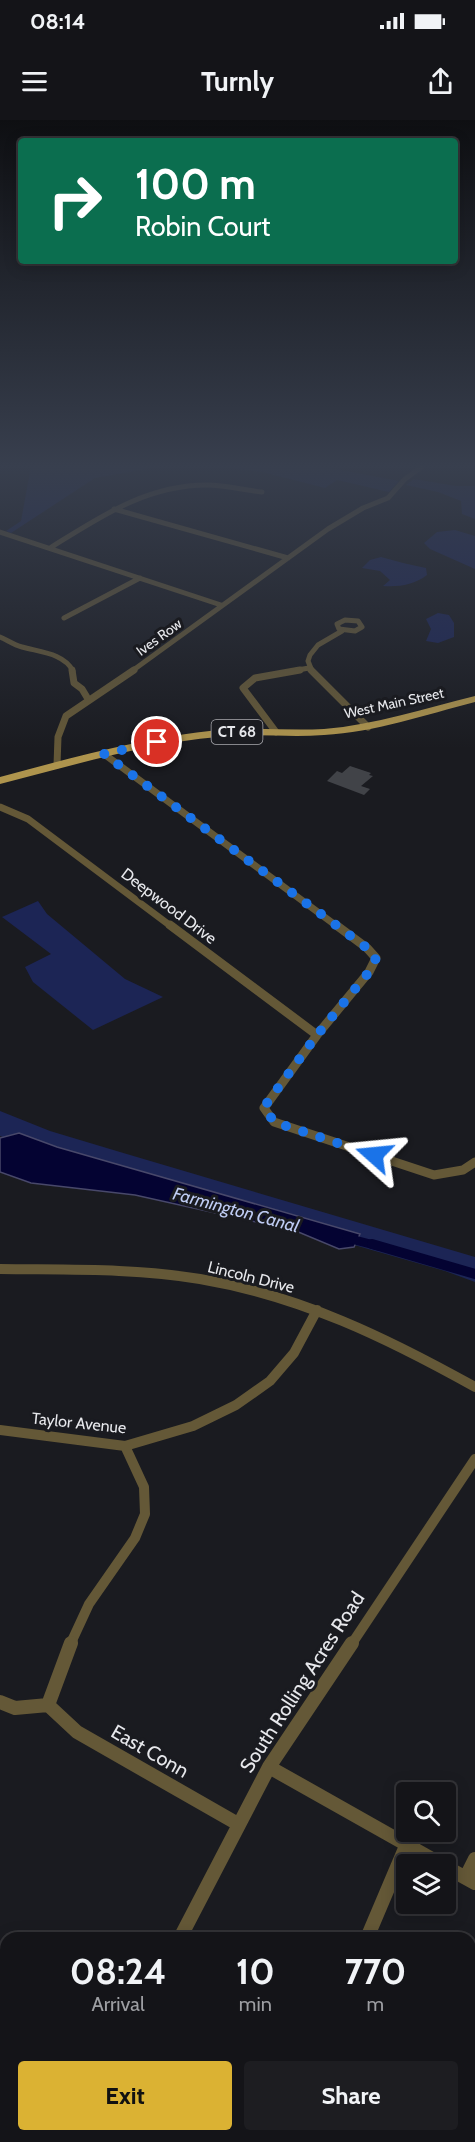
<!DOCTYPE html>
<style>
body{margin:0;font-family:Cabin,sans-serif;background:#1d1d21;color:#f1f3f6;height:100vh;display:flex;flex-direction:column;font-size:22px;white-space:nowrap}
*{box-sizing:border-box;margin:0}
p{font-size:20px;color:#9d9ea2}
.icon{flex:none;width:33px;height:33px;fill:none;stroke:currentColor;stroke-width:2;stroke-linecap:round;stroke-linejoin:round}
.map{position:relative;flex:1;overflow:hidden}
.drawer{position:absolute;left:0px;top:1812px;width:476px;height:210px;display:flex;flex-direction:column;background:#141418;border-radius:18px 18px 0 0;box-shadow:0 3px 15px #0003,0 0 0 2px #333337}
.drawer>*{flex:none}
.guide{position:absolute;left:18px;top:18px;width:440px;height:126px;border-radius:6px;box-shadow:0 3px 15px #0003,0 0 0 2px #333337;background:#0b6e4f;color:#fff;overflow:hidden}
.fabs{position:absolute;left:396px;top:1662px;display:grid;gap:12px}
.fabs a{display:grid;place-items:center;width:60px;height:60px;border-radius:6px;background:#141418;box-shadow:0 3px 15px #0003,0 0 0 2px #333337;font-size:30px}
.pin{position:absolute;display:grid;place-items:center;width:51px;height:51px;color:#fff;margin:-26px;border:3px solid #fff;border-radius:50%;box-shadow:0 2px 6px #0007}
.me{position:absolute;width:66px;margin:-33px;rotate:288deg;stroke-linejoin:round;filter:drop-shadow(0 0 4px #0008)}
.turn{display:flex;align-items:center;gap:21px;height:126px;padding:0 18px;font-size:27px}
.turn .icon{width:78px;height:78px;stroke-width:2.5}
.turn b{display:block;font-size:42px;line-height:51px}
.eta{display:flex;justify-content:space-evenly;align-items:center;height:102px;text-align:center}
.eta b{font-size:36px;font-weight:700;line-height:42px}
.action{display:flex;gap:12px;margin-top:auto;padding:12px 18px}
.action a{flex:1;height:69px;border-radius:6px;background:#dbb233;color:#111;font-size:24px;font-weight:700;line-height:69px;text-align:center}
.action a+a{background:#1d1d21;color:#f1f3f6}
.status{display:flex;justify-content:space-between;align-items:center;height:42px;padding:0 30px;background:#141418;direction:ltr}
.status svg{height:16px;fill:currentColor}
header{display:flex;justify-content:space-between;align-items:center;height:78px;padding:0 18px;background:#141418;font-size:27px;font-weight:700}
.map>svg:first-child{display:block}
.green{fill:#1c2555}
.water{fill:#040332;stroke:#48486a;stroke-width:1.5}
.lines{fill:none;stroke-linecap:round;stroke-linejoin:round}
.canal-far1{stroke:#040332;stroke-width:9}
.canal{stroke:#040332;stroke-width:10}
.building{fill:#414348}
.street-far4{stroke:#645837;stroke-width:5}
.street-far3{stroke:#645837;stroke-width:7}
.street-far2{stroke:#645837;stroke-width:9}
.street-far1{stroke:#645837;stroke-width:10}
.street{stroke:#645837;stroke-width:14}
.primary{fill:#ae944d;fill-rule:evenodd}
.route{stroke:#1a73e8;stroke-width:10;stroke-dasharray:0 18}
.labels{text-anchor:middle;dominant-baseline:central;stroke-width:6;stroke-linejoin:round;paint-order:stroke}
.far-street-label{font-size:14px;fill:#e7e8ec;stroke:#1a1b20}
.shield{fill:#1a1b20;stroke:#aaaaaf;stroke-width:1.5}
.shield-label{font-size:15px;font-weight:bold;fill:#e7e8ec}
.street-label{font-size:16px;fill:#e7e8ec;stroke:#1a1b20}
.water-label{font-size:18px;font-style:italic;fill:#bfccf3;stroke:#1a1b20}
.near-street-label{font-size:20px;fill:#e7e8ec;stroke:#1a1b20}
</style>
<div class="status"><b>08:14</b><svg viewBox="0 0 49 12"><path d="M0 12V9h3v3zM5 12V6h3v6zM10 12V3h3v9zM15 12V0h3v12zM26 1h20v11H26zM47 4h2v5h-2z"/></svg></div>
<header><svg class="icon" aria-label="menu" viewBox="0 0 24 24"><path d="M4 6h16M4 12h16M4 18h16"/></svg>Turnly<svg class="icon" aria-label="share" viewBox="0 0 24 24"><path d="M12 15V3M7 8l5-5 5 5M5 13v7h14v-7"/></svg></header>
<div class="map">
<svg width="475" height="2022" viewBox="0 0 475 2022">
<rect width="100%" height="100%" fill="#1a1b20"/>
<path class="green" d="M31,346H181H163L95,358L11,413L6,411L21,401Z
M211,346H320L399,361L389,372L337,360L325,368L262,352Z
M414,359L456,366H475V399L462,394L461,381L438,372L406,365Z
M455,410L475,416V449L430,429L424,423L437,412Z
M381,437C396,441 410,445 426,448L427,455C414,465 399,467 383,466L390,460L380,451L362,448L370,440Z
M438,493L449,495L454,503V517L438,523L426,521L431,509L426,499Z
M38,781L47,794L125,859L163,877L93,910L33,862L25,847L51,834L2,797Z
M0,991L50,1011L120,1032L475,1137V1162L445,1151L152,1067L18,1023L0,1016Z"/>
<path class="water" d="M19,1013L57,1027L360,1114L354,1127L339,1129L296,1111L135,1075L31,1063L0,1052V1018Z"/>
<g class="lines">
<path class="canal-far1" d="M347,1118L378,1126"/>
<path class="canal" d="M372,1124L475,1154"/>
</g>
<path class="building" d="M350,646L371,653L369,655L373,656L361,666L370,669L364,675L327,661L337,651L342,653Z"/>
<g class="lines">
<path class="street-far4" d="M114,389L288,438
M0,412L221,485
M50,428C100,397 146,365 207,365C225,365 244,370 262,372
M64,498L140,458
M345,500L358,501L362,507L355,511L339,509L337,504Z
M0,517C7,520 14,525 22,527C39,532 64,533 73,551
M132,551L328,409L363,388L388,378L405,359L423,346
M292,551L309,548
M312,551L308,541L310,535L318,525L342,511"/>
<path class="street-far3" d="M72,550L74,563L82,569L88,579
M311,550L368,607
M276,612L243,568L255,558L300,550
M104,634L338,807
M57,645L58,617L66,596L134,550
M0,687L28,699L172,807"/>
<path class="street-far2" d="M170,805L317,915
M336,805L367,828L376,838L369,852L317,915L264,988L274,1002L434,1055L463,1050L475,1042"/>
<path class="street-far1" d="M0,1149C67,1150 134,1148 200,1159C301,1176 387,1218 475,1267
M0,1310L125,1326L193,1306L236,1285L270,1261L294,1233L317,1190
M70,1525L89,1484L135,1418L145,1394L144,1367L125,1326
M351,1525L475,1339"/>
<path class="street" d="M0,1582L15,1588L48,1585
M48,1585L71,1523
M48,1585L77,1612L238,1704
M269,1647L441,1744
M446,1747L475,1763
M466,1757L475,1739
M180,1818L269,1647L352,1523
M367,1818L406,1726
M370,2016L376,2022
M77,2022L80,2016
M281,2022L283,2016"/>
<path class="primary" d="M475,576V582C425,595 375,612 324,615C289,618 253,613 218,617C144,623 72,646 0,664V657C71,638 145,617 218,610C253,607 289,611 324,609C375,605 425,588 475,576Z"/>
</g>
<linearGradient id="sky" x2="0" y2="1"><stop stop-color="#0e0f12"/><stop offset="0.55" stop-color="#383f4e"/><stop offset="1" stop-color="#383f4e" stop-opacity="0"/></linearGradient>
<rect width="475" height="629" fill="url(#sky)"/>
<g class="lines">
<path class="route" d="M157,622L104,634L367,828L376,838L369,852L317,915L264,987L274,1002L374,1035"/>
</g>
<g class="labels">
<g class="far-street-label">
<text transform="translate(159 517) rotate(-36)">Ives Row</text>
<text transform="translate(394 583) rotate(-12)">West Main Street</text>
</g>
<rect class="shield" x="211.5" y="600" width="51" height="24" rx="4.5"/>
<g class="shield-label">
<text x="237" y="612">CT 68</text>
</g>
<g class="street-label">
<text transform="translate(169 786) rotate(37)">Deepwood Drive</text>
<text transform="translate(251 1157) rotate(14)">Lincoln Drive</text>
<text transform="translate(79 1303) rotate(6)">Taylor Avenue</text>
</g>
<g class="water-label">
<text transform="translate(236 1090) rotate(15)">Farmington Canal</text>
</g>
<g class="near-street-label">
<text transform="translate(302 1562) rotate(-57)">South Rolling Acres Road</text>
<text transform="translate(150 1631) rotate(30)">East Conn</text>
</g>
</g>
</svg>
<div class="fabs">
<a><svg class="icon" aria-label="search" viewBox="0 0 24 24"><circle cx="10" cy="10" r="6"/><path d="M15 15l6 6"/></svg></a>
<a><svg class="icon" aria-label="layers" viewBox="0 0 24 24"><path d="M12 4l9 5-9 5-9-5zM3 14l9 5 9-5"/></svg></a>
</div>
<div class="pin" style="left:157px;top:622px;background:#d93025"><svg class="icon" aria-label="arrive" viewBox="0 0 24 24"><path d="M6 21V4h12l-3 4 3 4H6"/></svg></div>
<svg class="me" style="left:374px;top:1035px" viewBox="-20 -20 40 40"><path d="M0-17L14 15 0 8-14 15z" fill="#1a73e8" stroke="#fff" stroke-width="4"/></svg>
<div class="guide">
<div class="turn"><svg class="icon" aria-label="right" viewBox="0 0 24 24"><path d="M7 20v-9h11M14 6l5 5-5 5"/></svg><div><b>100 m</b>Robin Court</div></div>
</div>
<section class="drawer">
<div class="eta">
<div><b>08:24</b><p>Arrival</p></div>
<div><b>10</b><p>min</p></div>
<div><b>770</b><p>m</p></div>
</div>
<div class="action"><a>Exit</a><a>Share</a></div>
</section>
</div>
